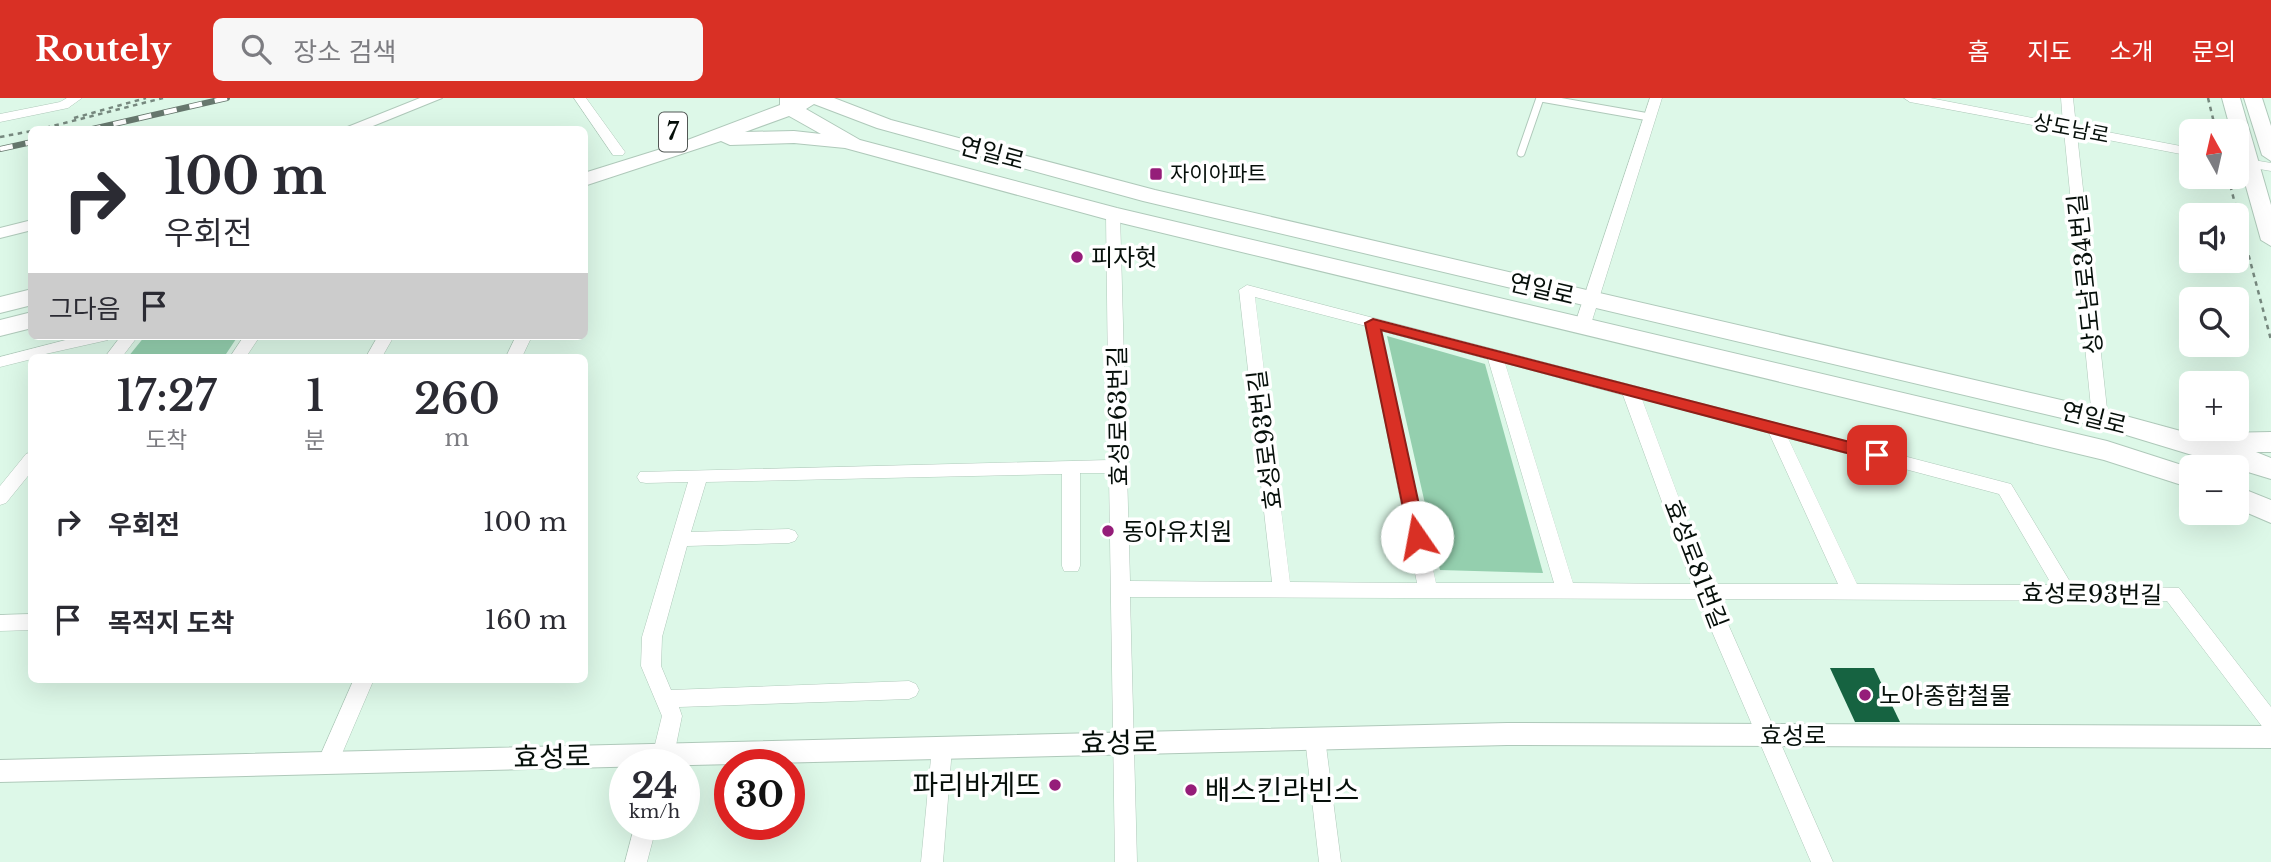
<!DOCTYPE html>
<html lang="ko">
<meta charset="utf-8">
<style>
body{margin:0;font-family:"Libre Baskerville","Noto Sans KR",serif;background:#f7f7f7;color:#2b2b33;height:100vh;display:flex;flex-direction:column;font-size:26px;white-space:nowrap}
*{box-sizing:border-box;margin:0}
p{font-size:23px;color:#7c7c81}
.icon{flex:none;width:38px;height:38px;fill:none;stroke:currentColor;stroke-width:2;stroke-linecap:round;stroke-linejoin:round}
.map{position:relative;flex:1;overflow:hidden}
.details{position:absolute;left:28px;top:256px;width:560px;height:329px;display:flex;flex-direction:column;background:#fff;border-radius:10px;box-shadow:0 7px 28px #0002}
.details>*{flex:none}
.guide{position:absolute;left:28px;top:28px;width:560px;height:214px;border-radius:10px;box-shadow:0 7px 28px #0002;background:#fff;color:#2b2b33;overflow:hidden}
.needle{width:46px;rotate:352deg}
.tools{position:absolute;left:2179px;top:21px;display:grid;gap:14px}
.tools a{display:grid;place-items:center;width:70px;height:70px;border-radius:10px;background:#fff;box-shadow:0 7px 28px #0002;font-size:35px}
.speed{position:absolute;left:609px;top:651px;display:flex;gap:14px;font-size:35px;font-weight:700;text-align:center}
.speed>*{display:grid;place-content:center;width:91px;height:91px;border-radius:50%;background:#fff;box-shadow:0 7px 28px #0002;line-height:1}
.speed small{font-size:18px;font-weight:400}
.speed .limit{border:10px solid #d22;background:#fff;color:#111}
.pin{position:absolute;display:grid;place-items:center;width:60px;height:60px;color:#fff;margin:-30px;border-radius:14px;box-shadow:0 4px 10px #0006}
.me{position:absolute;width:77px;margin:-38px;rotate:348deg;stroke-linejoin:round;filter:drop-shadow(0 0 5px #0008)}
.turn{display:flex;align-items:center;gap:24px;height:147px;padding:0 21px;font-size:32px}
.turn .icon{width:91px;height:91px;stroke-width:2.5}
.turn b{display:block;font-size:49px;line-height:60px}
.then{display:flex;align-items:center;height:66px;padding:0 21px;background:#0003;gap:14px;font-size:26px}
.eta{display:flex;justify-content:space-evenly;align-items:center;height:119px;text-align:center}
.eta b{font-size:42px;font-weight:600;line-height:49px}
ul{padding:0;list-style:none}
li{display:flex;align-items:center;gap:21px;height:98px;padding:0 21px}
li div{flex:1}
li b{display:block;font-size:26px}
li em{font-style:normal}
header{display:flex;align-items:center;gap:42px;box-sizing:border-box;height:98px;padding:0 35px;background:#d93025;color:#fff}
header strong{font-size:33px}
nav{display:flex;gap:38px;margin-inline-start:auto;font-size:24px}
.search{width:490px;height:63px;background:#f7f7f7;display:flex;align-items:center;gap:18px;box-sizing:border-box;padding:0 24px;border-radius:10px;color:#7c7c81;font-size:26px}
.map>svg:first-child{display:block}
.green{fill:#94cfae}
.building{fill:#166341}
.lines{fill:none;stroke-linecap:round;stroke-linejoin:round}
.service-casing{stroke:#afc9ba;stroke-width:9}
.minor-casing{stroke:#afc9ba;stroke-width:1}
.tertiary-casing{stroke:#afc9ba;stroke-width:2}
.secondary-casing{stroke:#afc9ba;stroke-width:2}
.primary-casing{stroke:#afc9ba;stroke-width:2}
.path{stroke:#77897f;stroke-width:2.5;stroke-dasharray:4.5 4.5;stroke-linecap:butt}
.service{stroke:#fff;stroke-width:7}
.minor{fill:#fff;fill-rule:evenodd}
.tertiary{fill:#fff;fill-rule:evenodd}
.secondary{fill:#fff;fill-rule:evenodd}
.primary{fill:#fff;fill-rule:evenodd}
.rail-casing{stroke:#67786e;stroke-width:6}
.rail{stroke:#fff;stroke-width:4.5;stroke-dasharray:13;stroke-linecap:butt}
.route{fill:#d93025;stroke:#8d1f18;stroke-width:2}
.poi-dot{fill:#951d79;stroke:#fff;stroke-width:2.5}
.labels{text-anchor:middle;dominant-baseline:central;stroke-width:7;stroke-linejoin:round;paint-order:stroke}
.far-street-label{font-size:21px;fill:#060f0a;stroke:#fff}
.far-poi-label{font-size:21px;fill:#060f0a;stroke:#fff;text-anchor:start}
.shield{fill:#fff;stroke:#515754;stroke-width:2}
.shield-label{font-size:23px;font-weight:bold;fill:#060f0a}
.street-label{font-size:24px;fill:#060f0a;stroke:#fff}
.poi-label{font-size:24px;fill:#060f0a;stroke:#fff;text-anchor:start}
.near-street-label{font-size:28px;fill:#060f0a;stroke:#fff}
.near-poi-label{font-size:28px;fill:#060f0a;stroke:#fff;text-anchor:end}
</style>
<header>
<strong>Routely</strong>
<div class="search"><svg class="icon" aria-label="search" viewBox="0 0 24 24"><circle cx="10" cy="10" r="6"/><path d="M15 15l6 6"/></svg>장소 검색</div>
<nav><a>홈</a><a>지도</a><a>소개</a><a>문의</a></nav>
</header>
<div class="map">
<svg width="2271" height="764" viewBox="0 0 2271 764">
<rect width="100%" height="100%" fill="#ddf8e8"/>
<path class="green" d="M145,238H238L224,259H128Z
M1387,238L1485,266L1543,475L1440,472Z"/>
<path class="building" d="M1830,570H1874L1900,624H1855Z"/>
<g class="lines">
<g class="service-casing">
<path id="service" d="M1541,0L1649,19
M1521,55L1540,0"/>
</g>
<g class="minor-casing">
<path id="minor" d="M67,0H82L68,10L0,24V16L60,4Z
M574,0H586L625,54L623,57H613Z
M1650,0H1662L1591,226L1583,231L1578,230L1575,226Z
M1904,0H1930L2063,26L2061,0H2073L2076,28L2191,50V58L2077,36L2108,320L2106,324H2094L2092,320L2064,33L1910,4Z
M2236,59L2271,65V73L2236,67Z
M1113,112L1120,116L1130,483L1272,484L1239,192L1247,187L2011,386L2072,487L2179,490L2271,609V634L2264,631L2167,503L1717,501L1833,764H1811L1698,501L1130,499L1137,764H1115L1109,375H1080V468L1078,473H1064L1062,468V376L706,384L691,434L789,431L795,433L798,438L795,443L789,445L687,448L662,539L661,568L671,592L909,583L916,586L919,592L916,598L909,601L679,609L682,618L672,667H650L662,618L641,568L642,539L688,384L646,385L640,384L637,379L640,374L1109,362L1106,116ZM1255,199L1366,228L1417,485L1290,484ZM1382,233L1488,261L1554,485H1436ZM1505,265L1623,297L1692,486L1573,485ZM1642,301L1769,335L1838,486H1711ZM1788,340L1999,396L2052,487L1857,486Z
M81,238H110L108,242L32,259V261L0,269V259Z
M121,238H138L122,259H105Z
M244,238H260L246,259H230Z
M378,238H394L382,259H366Z
M516,238H532L522,259H506Z
M32,354V373L6,405L0,407V388L26,356Z
M32,516V532L0,533V517Z
M354,581H374L335,672L328,674L321,672L317,665Z
M1315,631L1322,634L1325,640L1341,764H1319L1305,640L1308,634Z
M942,641L949,643L952,650L943,764H921L932,650L935,643Z
M635,726H657L647,764H625Z"/>
</g>
<g class="tertiary-casing">
<path id="tertiary" d="M420,0H442L363,32H340Z
M32,122V132L0,140V130Z
M1507,625L2271,628V650L1507,647L0,684V662Z"/>
</g>
<g class="secondary-casing">
<path id="secondary" d="M2222,0H2240L2271,107V148L2261,142L2236,53V33H2231Z
M2244,0H2262L2271,28V63L2262,57Z"/>
</g>
<g class="primary-casing">
<path id="primary" d="M780,0H834L891,22L1155,92L2100,311L2210,341L2221,335L2271,334V354H2256L2271,360V381L2100,329L1143,103L877,30L814,6L806,11L860,42L1117,110L2107,343L2191,370V390L2104,362L1113,123L845,50L794,45L730,47L721,43L584,88V75L677,46L780,7ZM789,18L821,36L794,33L745,34Z
M32,191V207L0,215V199Z
M32,214V230L0,238V222Z
M2236,388L2271,402V425L2236,410Z"/>
</g>
<path class="path" d="M2208,0L2216,33
M74,20L146,0
M37,32L163,0
M0,39L32,33
M2228,79L2271,242"/>
<use href="#service" class="service"/>
<use href="#minor" class="minor"/>
<use href="#tertiary" class="tertiary"/>
<use href="#secondary" class="secondary"/>
<use href="#primary" class="primary"/>
<g class="rail-casing">
<path id="rail" d="M88,32L227,0
M0,51L32,44"/>
</g>
<use href="#rail" class="rail"/>
</g>
<path class="route" d="M1373,221L1877,351L1885,357L1877,363L1381,232L1426,439L1417,445L1409,439L1365,225Z"/>
<g class="poi-dot">
<rect x="1149" y="69" width="14" height="14" rx="3.5"/>
<circle cx="1077" cy="159" r="7"/>
<circle cx="1108" cy="433" r="7"/>
<circle cx="1865" cy="597" r="7"/>
<circle cx="1055" cy="687" r="7"/>
<circle cx="1191" cy="692" r="7"/>
</g>
<g class="labels">
<g class="far-street-label">
<text transform="translate(2071 31) rotate(11)">상도남로</text>
</g>
<g class="far-poi-label">
<text x="1170" y="76">자이아파트</text>
</g>
<rect class="shield" x="659" y="14.5" width="28" height="39" rx="5"/>
<g class="shield-label">
<text x="673" y="34">7</text>
</g>
<g class="street-label">
<text transform="translate(992 55) rotate(15)">연일로</text>
<text transform="translate(2085 176) rotate(-96)">상도남로34번길</text>
<text transform="translate(1542 191) rotate(13)">연일로</text>
<text transform="translate(1118 318) rotate(-91)">효성로63번길</text>
<text transform="translate(2094 320) rotate(14)">연일로</text>
<text transform="translate(1265 342) rotate(-97)">효성로93번길</text>
<text transform="translate(1696 466) rotate(69)">효성로81번길</text>
<text transform="translate(2092 496) rotate(1)">효성로93번길</text>
<text x="1793" y="637">효성로</text>
</g>
<g class="poi-label">
<text x="1091" y="159">피자헛</text>
<text x="1122" y="433">동아유치원</text>
<text x="1879" y="597">노아종합철물</text>
</g>
<g class="near-street-label">
<text transform="translate(1119 645) rotate(-1)">효성로</text>
<text transform="translate(552 659) rotate(-1)">효성로</text>
</g>
<g class="near-poi-label">
<text x="1041" y="687">파리바게뜨</text>
<text x="1205" y="692" text-anchor="start">배스킨라빈스</text>
</g>
</g>
</svg>
<div class="tools">
<a><svg class="needle" viewBox="-14 -14 28 28"><path d="M0-13l5 13h-10z" fill="#e53935"/><path d="M0 13l5-13h-10z" fill="#7c7c81"/></svg></a>
<a><svg class="icon" aria-label="sound" viewBox="0 0 24 24"><path d="M4 9h4l5-4v14l-5-4H4zM17 9q2 3 0 6"/></svg></a>
<a><svg class="icon" aria-label="search" viewBox="0 0 24 24"><circle cx="10" cy="10" r="6"/><path d="M15 15l6 6"/></svg></a>
<a>+</a>
<a>−</a>
</div>
<div class="speed"><div>24<small>km/h</small></div><div class="limit">30</div></div>
<div class="pin" style="left:1877px;top:357px;background:#d93025"><svg class="icon" aria-label="arrive" viewBox="0 0 24 24"><path d="M6 21V4h12l-3 4 3 4H6"/></svg></div>
<svg class="me" style="left:1417px;top:439px" viewBox="-20 -20 40 40"><circle r="19" fill="#fff"/><path d="M0-13L10 11 0 6-10 11z" fill="#d93025"/></svg>
<div class="guide">
<div class="turn"><svg class="icon" aria-label="right" viewBox="0 0 24 24"><path d="M7 20v-9h11M14 6l5 5-5 5"/></svg><div><b>100 m</b>우회전</div></div>
<div class="then">그다음<svg class="icon" aria-label="arrive" viewBox="0 0 24 24"><path d="M6 21V4h12l-3 4 3 4H6"/></svg></div>
</div>
<section class="details">
<div class="eta">
<div><b>17:27</b><p>도착</p></div>
<div><b>1</b><p>분</p></div>
<div><b>260</b><p>m</p></div>
</div>
<ul>
<li><svg class="icon" aria-label="right" viewBox="0 0 24 24"><path d="M7 20v-9h11M14 6l5 5-5 5"/></svg><div><b>우회전</b></div><em>100 m</em></li>
<li><svg class="icon" aria-label="arrive" viewBox="0 0 24 24"><path d="M6 21V4h12l-3 4 3 4H6"/></svg><div><b>목적지 도착</b></div><em>160 m</em></li>
</ul>
</section>
</div>
